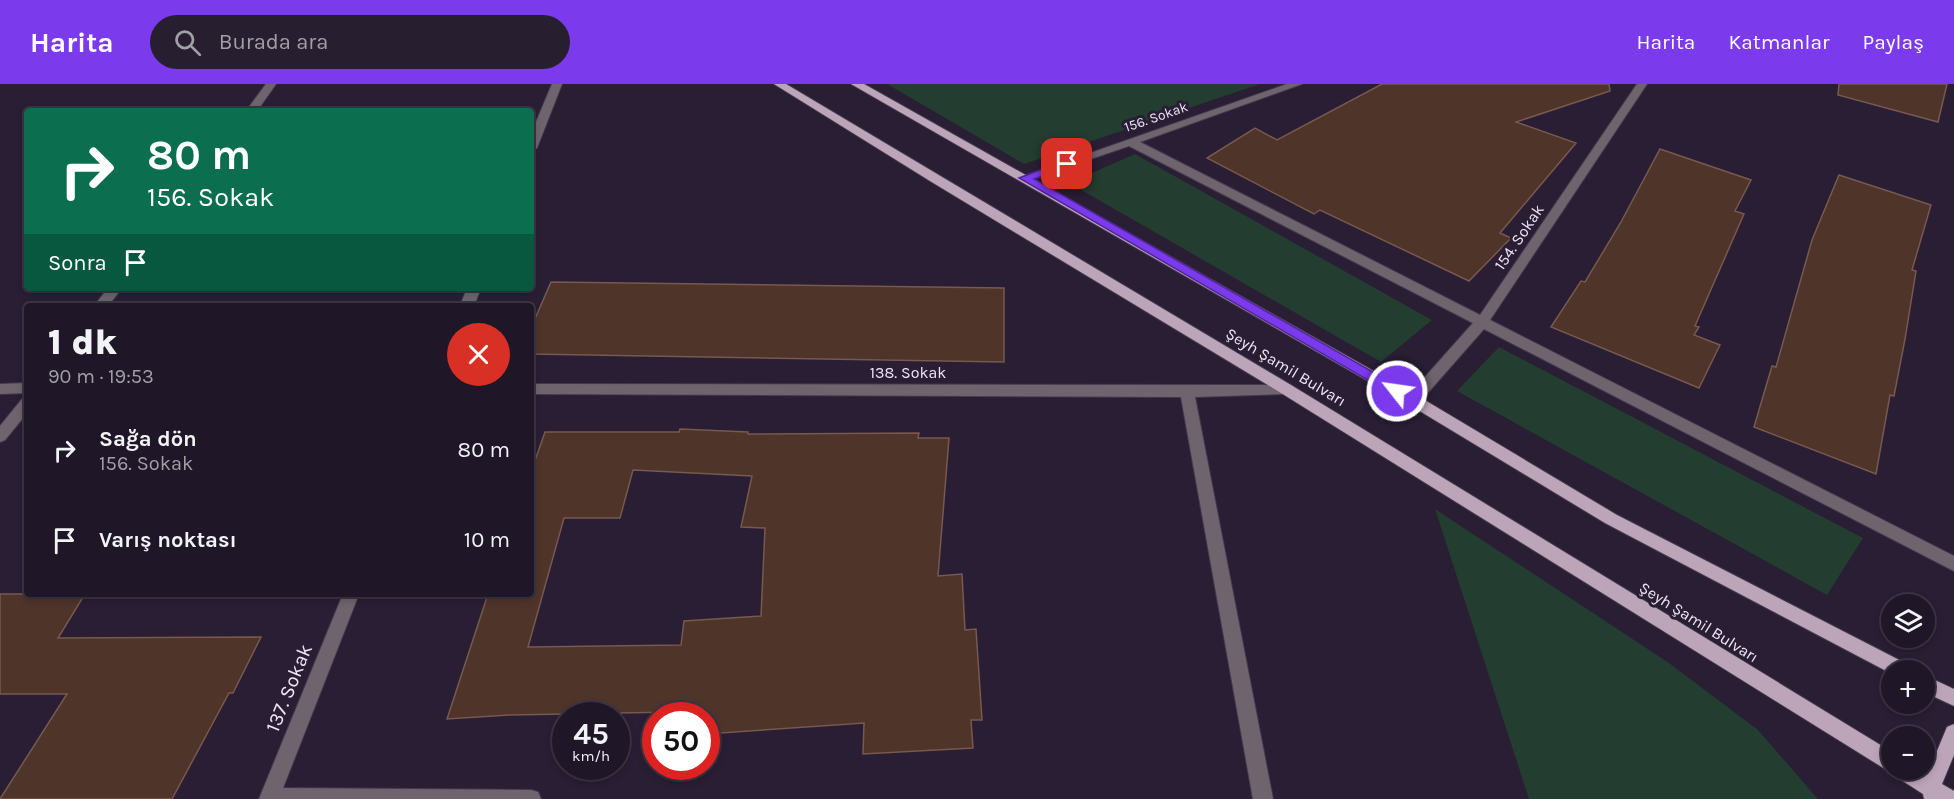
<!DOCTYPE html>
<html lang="tr">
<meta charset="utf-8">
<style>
body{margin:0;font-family:Karla,sans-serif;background:#271f2f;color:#f1f3f6;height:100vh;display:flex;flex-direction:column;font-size:22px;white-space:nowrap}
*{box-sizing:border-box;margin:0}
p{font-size:20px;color:#a19fa7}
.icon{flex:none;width:33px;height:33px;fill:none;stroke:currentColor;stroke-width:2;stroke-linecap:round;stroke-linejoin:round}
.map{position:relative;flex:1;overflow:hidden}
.sheet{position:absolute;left:24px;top:219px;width:510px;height:294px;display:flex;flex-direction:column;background:#1f1627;border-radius:6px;box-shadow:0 3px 9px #0003,0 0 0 2px #3c3544}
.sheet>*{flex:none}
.guide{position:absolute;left:24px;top:24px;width:510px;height:183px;border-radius:6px;box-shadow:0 3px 9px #0003,0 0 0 2px #3c3544;background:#0b6e4f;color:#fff;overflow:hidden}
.fabs{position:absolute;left:1881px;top:510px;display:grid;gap:12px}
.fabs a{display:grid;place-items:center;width:54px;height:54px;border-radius:50%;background:#1f1627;box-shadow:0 3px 9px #0003,0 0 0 2px #3c3544;font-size:30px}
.speed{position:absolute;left:552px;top:618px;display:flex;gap:12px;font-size:30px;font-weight:700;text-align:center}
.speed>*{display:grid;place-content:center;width:78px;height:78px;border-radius:50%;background:#1f1627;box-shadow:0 3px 9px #0003,0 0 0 2px #3c3544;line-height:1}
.speed small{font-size:15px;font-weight:400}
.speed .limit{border:9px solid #d22;background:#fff;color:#111}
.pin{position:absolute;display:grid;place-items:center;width:51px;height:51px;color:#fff;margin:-26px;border-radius:12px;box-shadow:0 3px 9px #0006}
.me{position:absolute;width:66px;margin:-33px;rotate:300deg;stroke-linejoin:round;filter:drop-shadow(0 0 4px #0008)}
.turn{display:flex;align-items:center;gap:21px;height:126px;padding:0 24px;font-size:27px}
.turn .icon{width:78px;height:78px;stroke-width:2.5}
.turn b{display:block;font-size:42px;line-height:51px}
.then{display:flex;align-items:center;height:57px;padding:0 24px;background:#0003;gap:12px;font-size:22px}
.round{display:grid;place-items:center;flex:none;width:63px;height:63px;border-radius:32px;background:#271f2f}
.summary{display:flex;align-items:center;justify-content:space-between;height:102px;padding:0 24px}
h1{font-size:36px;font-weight:800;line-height:45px}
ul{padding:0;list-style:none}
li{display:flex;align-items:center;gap:18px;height:90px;padding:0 24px}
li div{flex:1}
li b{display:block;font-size:22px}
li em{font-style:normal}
header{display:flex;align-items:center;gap:36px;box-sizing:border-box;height:84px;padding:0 30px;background:#7c3aed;color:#fff}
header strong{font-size:28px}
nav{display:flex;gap:33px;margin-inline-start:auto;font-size:21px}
.search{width:420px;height:54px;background:#271f2f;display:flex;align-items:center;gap:15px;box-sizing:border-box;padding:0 21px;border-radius:33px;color:#a19fa7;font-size:22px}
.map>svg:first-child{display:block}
.green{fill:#233d30}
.building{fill:#4f342a;stroke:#77594f;stroke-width:1.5;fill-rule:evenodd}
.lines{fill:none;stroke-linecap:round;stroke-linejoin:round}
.minor-casing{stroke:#443a4f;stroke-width:2}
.major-casing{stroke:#443a4f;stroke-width:2}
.minor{fill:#6f646d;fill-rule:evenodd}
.major{fill:#bca5b8;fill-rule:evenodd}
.route{fill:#7c3aed;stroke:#51269a;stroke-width:1.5}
.labels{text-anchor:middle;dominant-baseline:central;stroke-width:6;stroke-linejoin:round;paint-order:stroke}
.far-street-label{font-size:14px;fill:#ede5f4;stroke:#291e34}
.street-label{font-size:16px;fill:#ede5f4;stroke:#291e34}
.near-street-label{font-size:20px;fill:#ede5f4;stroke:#291e34}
</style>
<header>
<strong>Harita</strong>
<div class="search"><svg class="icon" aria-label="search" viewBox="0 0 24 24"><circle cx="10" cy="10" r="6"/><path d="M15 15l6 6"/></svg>Burada ara</div>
<nav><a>Harita</a><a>Katmanlar</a><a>Paylaş</a></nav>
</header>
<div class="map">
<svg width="1954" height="715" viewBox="0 0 1954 715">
<rect width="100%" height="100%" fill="#291e34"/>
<path class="green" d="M887,0H1260L1024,80Z
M1135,70L1432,236L1381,278L1069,99Z
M1499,263L1863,454L1827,511L1457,307Z
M1435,425L1669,579L1758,646L1818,715H1529Z"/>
<path class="building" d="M1382,0H1609L1610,7L1516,38L1576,59L1500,149L1511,154L1469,197L1320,126L1314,130L1207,74L1255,44L1277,56Z
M1839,0H1947L1938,38L1838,11Z
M1660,65L1751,96L1735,127L1744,130L1695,242L1699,243L1694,251L1720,261L1699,304L1551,243L1581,197L1585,198L1621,138Z
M1839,91L1931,121L1912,186L1916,187L1905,255L1894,312L1890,311L1876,390L1754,343L1772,282L1776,283L1812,156Z
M551,198L1004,204V278L531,270V244Z
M680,345L748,348V350L919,349L918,354H949L938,492L962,490L965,546L976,545L982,636H971L973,664L863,670L864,639L706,650V632H672L673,628L509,631L447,635L488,510H531V388L545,348H679ZM633,386L752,392L741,443L765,444L761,532L684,537L681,561L528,563L564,434H620Z
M0,510H85L58,554L261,553L233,609H229L172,715H0L67,610H0Z"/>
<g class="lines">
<g class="minor-casing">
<path id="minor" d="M266,0H276L257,27H246Z
M552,0H562L537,64L531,67V50Z
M1287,0H1302L1140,58L1480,231L1637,0H1647L1490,236L1954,472V487L1484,245L1418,320H1408L1406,316L1408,312L1473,239L1129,62L1029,96H1021L1019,94Z
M108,204H122L108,222H94Z
M467,204H481L474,222H460Z
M27,299V309L0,310V300Z
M531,300L1291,301L1293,305L1286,310L1195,313L1273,715H1253L1181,313L531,310Z
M27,314V329L5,356L0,358V342L22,315Z
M343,510H359L283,704L531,706L538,708L541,715H259Z"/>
</g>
<g class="major-casing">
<path id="major" d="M774,0H786L1291,301L1892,668V686H1918L1927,691L1947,643L1954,640V671L1942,700L1954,707V715H1924L1923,710L1895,692L1893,687L1885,685L1281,309L930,97Z
M851,0H864L1418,312L1617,431L1907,580L1910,586H1892V590L1605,439L1408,320Z
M1924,591L1954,605V622L1924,608Z"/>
</g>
<use href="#minor" class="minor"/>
<use href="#major" class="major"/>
</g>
<path class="route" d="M1067,76L1073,80L1071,82L1034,95L1401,304L1403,307L1401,310H1392L1019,94Z"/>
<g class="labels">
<g class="far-street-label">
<text transform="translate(1156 33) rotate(-19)">156. Sokak</text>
</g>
<g class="street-label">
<text transform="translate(1519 153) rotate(-56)">154. Sokak</text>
<text transform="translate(1286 283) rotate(31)">Şeyh Şamil Bulvarı</text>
<text x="908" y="288">138. Sokak</text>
<text transform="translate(1699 538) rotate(32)">Şeyh Şamil Bulvarı</text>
</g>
<g class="near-street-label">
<text transform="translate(289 604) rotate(-68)">137. Sokak</text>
</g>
</g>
</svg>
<div class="fabs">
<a><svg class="icon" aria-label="layers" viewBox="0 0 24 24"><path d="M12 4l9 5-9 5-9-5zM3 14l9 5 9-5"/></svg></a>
<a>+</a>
<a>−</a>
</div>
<div class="speed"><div>45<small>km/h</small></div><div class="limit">50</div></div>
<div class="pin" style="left:1067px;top:80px;background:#d93025"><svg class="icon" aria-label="arrive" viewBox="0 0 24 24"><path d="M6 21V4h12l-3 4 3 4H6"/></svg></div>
<svg class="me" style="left:1397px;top:307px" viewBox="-20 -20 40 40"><circle r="17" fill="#7c3aed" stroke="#fff" stroke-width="3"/><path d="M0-11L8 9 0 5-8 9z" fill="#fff"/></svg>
<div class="guide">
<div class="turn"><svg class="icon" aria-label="right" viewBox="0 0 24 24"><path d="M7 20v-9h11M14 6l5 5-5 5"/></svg><div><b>80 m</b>156. Sokak</div></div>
<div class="then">Sonra<svg class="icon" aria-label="arrive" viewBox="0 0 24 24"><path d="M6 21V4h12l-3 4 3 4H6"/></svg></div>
</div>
<section class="sheet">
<div class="summary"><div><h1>1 dk</h1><p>90 m · 19:53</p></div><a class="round" style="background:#d93025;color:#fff"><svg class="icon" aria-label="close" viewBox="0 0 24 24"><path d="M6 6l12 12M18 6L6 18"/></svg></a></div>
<ul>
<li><svg class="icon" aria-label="right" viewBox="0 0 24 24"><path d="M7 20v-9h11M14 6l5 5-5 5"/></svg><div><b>Sağa dön</b><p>156. Sokak</p></div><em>80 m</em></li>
<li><svg class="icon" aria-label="arrive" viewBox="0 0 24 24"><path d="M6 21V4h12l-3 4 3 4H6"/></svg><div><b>Varış noktası</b></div><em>10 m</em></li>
</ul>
</section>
</div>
